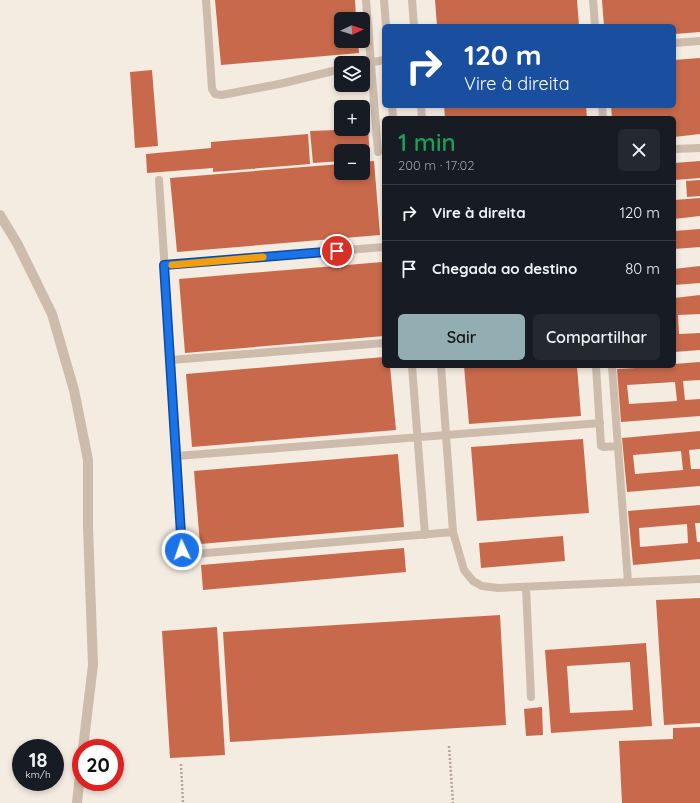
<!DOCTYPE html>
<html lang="pt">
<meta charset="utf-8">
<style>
body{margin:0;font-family:Quicksand,sans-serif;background:#242831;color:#f1f3f6;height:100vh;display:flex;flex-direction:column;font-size:15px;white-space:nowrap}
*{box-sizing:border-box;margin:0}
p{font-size:13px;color:#9ea1a6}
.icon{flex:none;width:22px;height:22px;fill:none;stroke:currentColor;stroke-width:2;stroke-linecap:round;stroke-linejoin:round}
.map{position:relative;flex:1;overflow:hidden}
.details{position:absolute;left:382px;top:116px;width:294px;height:252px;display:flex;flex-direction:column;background:#171b24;border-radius:6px;box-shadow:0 2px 6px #0003}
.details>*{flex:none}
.top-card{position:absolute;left:382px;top:24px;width:294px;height:84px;border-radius:6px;box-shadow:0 2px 6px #0003;background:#1a4fa0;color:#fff;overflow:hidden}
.needle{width:26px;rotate:86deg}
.controls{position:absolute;left:334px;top:12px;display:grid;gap:8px}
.controls a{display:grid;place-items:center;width:36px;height:36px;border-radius:6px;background:#171b24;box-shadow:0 2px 6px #0003;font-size:20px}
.speed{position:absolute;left:12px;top:739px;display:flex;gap:8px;font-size:20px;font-weight:700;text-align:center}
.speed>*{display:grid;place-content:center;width:52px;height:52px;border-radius:50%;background:#171b24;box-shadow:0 2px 6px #0003;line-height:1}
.speed small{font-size:10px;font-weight:400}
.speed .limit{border:6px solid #d22;background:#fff;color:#111}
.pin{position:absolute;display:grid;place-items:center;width:34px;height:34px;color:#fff;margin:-17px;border:2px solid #fff;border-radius:50%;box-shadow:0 1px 4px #0007}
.me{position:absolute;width:44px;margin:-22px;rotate:357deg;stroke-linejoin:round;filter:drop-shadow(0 0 3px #0008)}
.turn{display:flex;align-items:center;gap:14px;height:84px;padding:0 16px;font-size:18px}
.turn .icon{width:52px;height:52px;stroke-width:2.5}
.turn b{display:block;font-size:28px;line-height:34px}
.round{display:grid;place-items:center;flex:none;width:42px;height:42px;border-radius:6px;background:#242831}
.head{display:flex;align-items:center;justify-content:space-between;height:68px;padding:0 16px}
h1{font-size:24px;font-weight:600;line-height:30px;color:#1e9e55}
.action{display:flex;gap:8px;margin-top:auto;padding:8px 16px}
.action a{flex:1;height:46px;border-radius:6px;background:#92aeb2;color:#111;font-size:16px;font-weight:600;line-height:46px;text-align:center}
.action a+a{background:#242831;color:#f1f3f6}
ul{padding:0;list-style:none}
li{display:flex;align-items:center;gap:12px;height:56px;padding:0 16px;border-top:1px solid #363941}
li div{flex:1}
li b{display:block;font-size:15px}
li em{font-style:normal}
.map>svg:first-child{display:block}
.building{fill:#c8694b;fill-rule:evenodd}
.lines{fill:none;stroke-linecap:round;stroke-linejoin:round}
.path{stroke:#b9a596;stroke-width:2.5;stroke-dasharray:2 2;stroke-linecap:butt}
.service{stroke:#cdbbac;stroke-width:8}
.minor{stroke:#cdbbac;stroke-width:10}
.route-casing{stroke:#114b97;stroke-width:10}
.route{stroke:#1a73e8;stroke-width:7}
.slow{stroke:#f59e0b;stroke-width:7}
</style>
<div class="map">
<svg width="700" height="803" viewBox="0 0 700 803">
<rect width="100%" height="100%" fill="#f4ebe1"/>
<path class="building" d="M215,0H355L356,19H341V41H358L359,53L221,65Z
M435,0H577L579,26H437Z
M602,0H700V32L674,34V26H604Z
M700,58V134L674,137V118H612L611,106H674V60Z
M152,70L158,146L135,148L130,72Z
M444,106H586L587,118H445Z
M363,127H368L370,159L363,160V151H341V161L313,163L310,131L363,129Z
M308,134L310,164L213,172V168L147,173L146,154L211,148V142Z
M374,161L380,235L177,252L170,178L341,164V173H363V162Z
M700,161V178L674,180V163Z
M700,180V196L687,197L686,181Z
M700,198V216L674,219V200Z
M700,229V247L674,249V231Z
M383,262L384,336L185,353L179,279Z
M700,266V283L674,285V269Z
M700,295V314L678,315L679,334L700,333V350L674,352V298Z
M384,357V366H390L396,430L192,447L186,374Z
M700,362V380L683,381L685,400L700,399V416L621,422L617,369L674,366V364ZM675,382L677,401L629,404L627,385Z
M464,366H577L581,416L469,424Z
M700,431V449L689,450L691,469H700V486L627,492L622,438ZM681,451L683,470L635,474L633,455Z
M583,439L589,513L477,521L471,447Z
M398,454L404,527L200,544L194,471Z
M700,505V523H695L697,542H700V559L633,565L628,511ZM687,524L688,543L640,547L639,528Z
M563,536L565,561L481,568L479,543Z
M404,548L406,572L203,590L201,565Z
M700,598V723L664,725L656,600Z
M500,615L506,725L230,742L223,632Z
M217,627L225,755L170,758L162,631Z
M646,643L652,726L551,733L545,650ZM630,662L633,710L570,713L567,666Z
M542,707L543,735L526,736L524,709Z
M700,727V803H622L619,741L673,739V728Z"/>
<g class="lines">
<path class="path" d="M449,746L453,803
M181,764L183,803"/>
<path class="service" d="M206,0L212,89L215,94L222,95L284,83L341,69
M366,0L378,152
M384,0L386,26
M412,0L414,26
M593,0L595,26
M674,43L700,41
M363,64L384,60
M392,106L393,118
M421,106L422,118
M602,106L603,118
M674,149L700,148
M159,180L177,456L182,550L184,555L453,532
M164,265L384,247
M171,360L384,343
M412,366L425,535
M441,366L453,532L464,570L473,581L482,586L498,588L700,579
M596,366L601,446L603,447L618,446
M612,366L628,582
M177,456L600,423
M526,587L531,697"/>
<path class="minor" d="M0,215L17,243L52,314L74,390L88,460V527L93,665L83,748
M77,803L81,765"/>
</g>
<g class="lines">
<g class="route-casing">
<path id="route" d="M182,550L164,265L337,251"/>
</g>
<use href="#route" class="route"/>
<path class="slow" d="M172,265L263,257"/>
</g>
</svg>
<div class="controls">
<a><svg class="needle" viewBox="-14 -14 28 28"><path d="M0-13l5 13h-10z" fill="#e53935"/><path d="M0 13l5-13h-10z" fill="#9ea1a6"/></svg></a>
<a><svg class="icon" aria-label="layers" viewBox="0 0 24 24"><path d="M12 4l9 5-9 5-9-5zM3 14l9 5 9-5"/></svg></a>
<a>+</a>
<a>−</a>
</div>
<div class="speed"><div>18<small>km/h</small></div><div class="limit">20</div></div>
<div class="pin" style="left:337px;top:251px;background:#d93025"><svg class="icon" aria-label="arrive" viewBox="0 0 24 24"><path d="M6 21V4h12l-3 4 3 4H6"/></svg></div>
<svg class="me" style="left:182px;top:550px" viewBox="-20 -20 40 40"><circle r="17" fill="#1a73e8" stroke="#fff" stroke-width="3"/><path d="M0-11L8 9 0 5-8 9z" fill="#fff"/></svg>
<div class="top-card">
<div class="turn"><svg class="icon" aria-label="right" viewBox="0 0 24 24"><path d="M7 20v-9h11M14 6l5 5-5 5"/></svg><div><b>120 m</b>Vire à direita</div></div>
</div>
<section class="details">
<div class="head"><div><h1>1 min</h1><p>200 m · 17:02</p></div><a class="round"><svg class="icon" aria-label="close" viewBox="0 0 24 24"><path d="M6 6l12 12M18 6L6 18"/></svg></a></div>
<ul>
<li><svg class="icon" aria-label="right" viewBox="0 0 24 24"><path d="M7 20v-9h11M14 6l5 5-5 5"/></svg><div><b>Vire à direita</b></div><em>120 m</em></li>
<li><svg class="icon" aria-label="arrive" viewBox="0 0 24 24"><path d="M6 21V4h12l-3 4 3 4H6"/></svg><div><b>Chegada ao destino</b></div><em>80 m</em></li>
</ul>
<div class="action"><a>Sair</a><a>Compartilhar</a></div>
</section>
</div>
